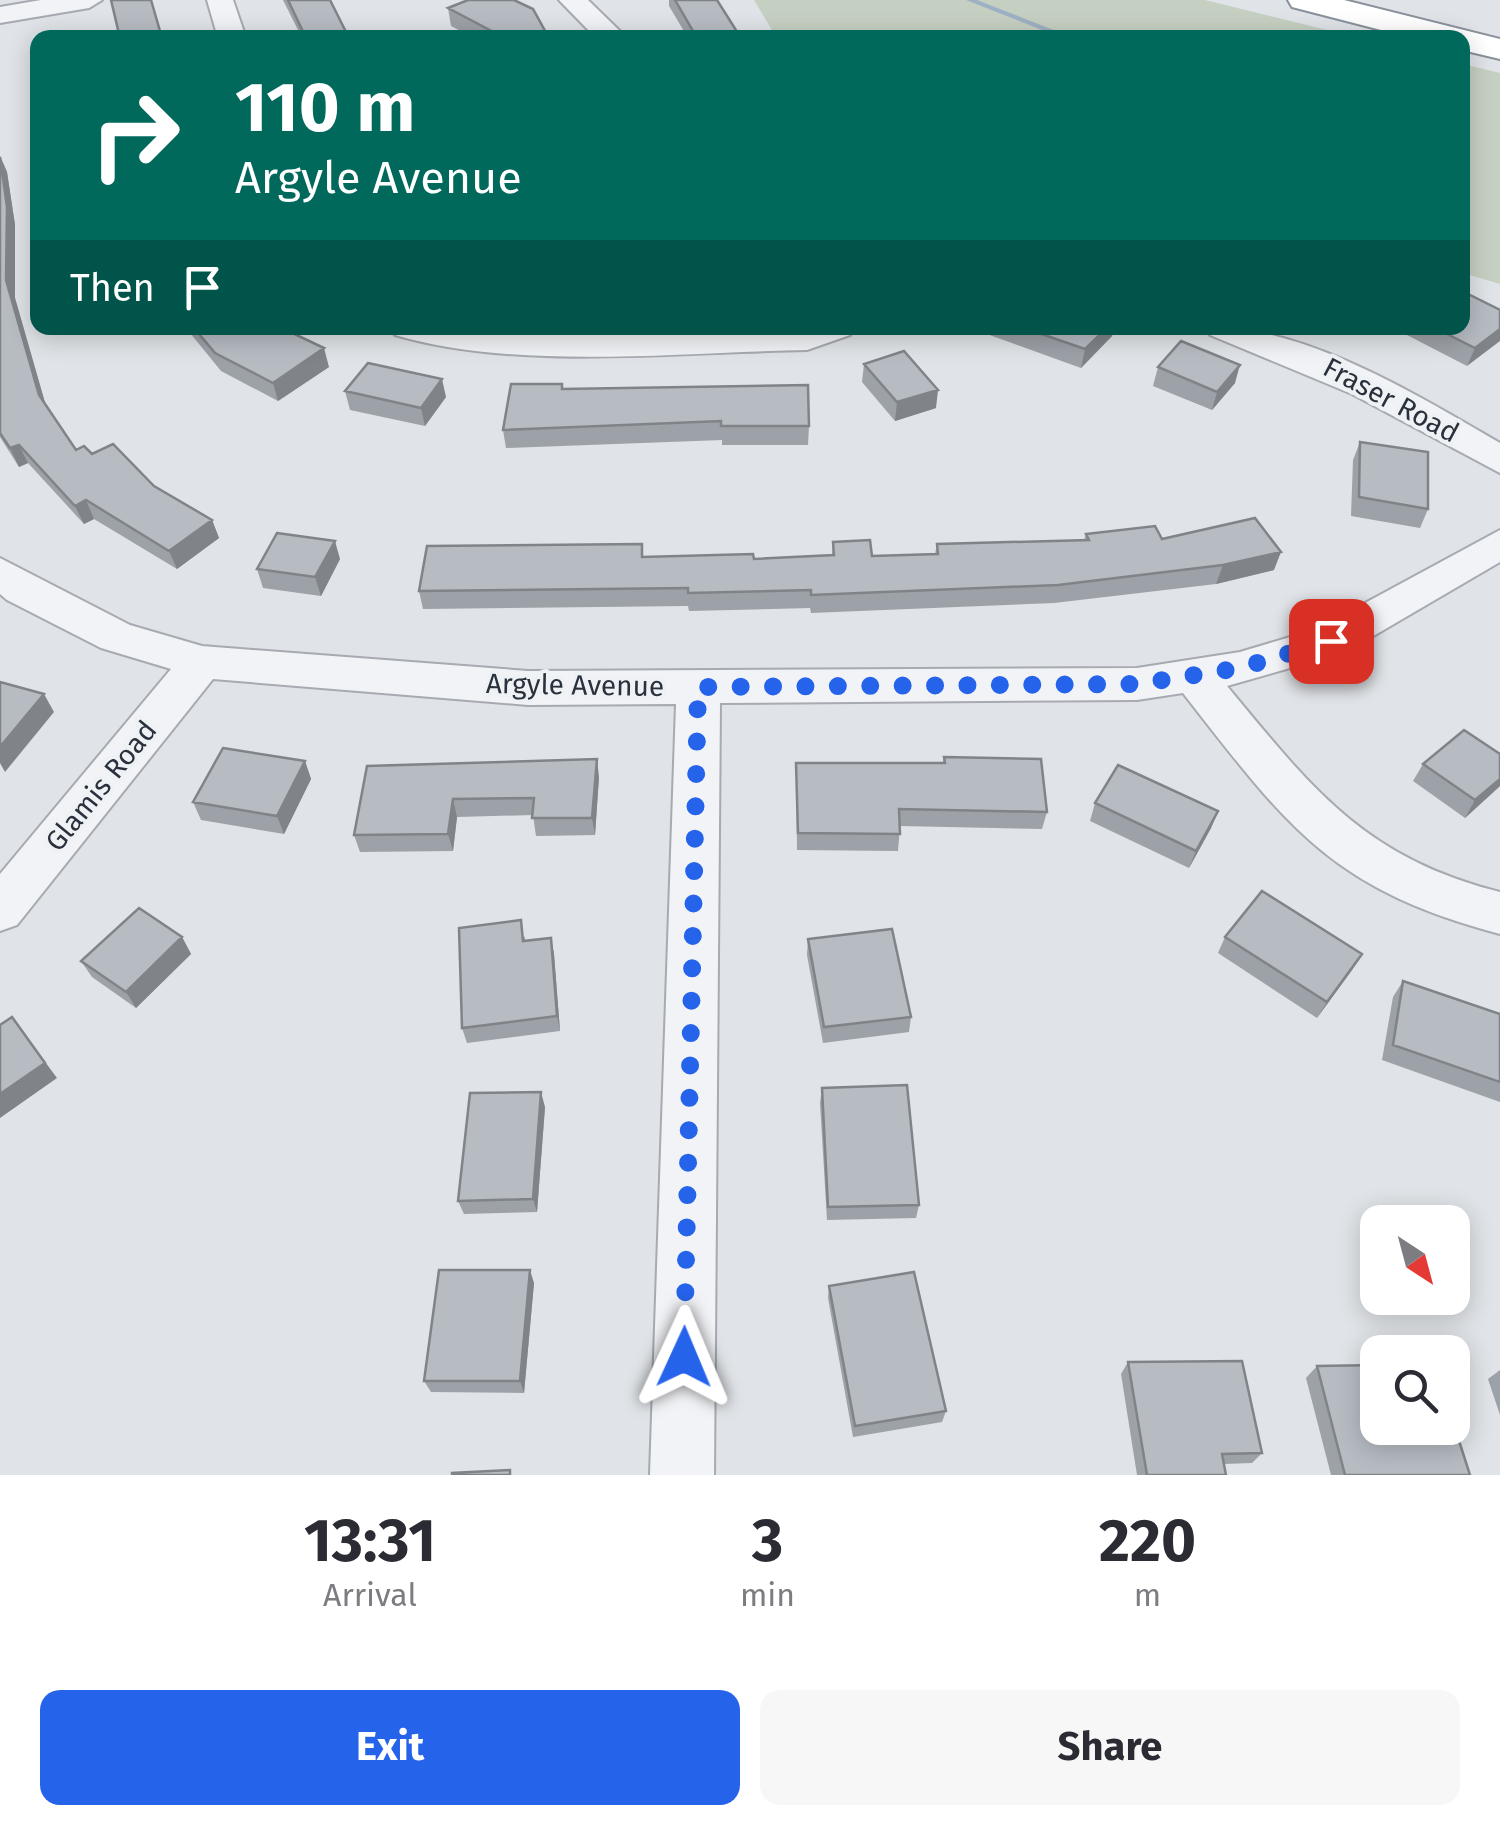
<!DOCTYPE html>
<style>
body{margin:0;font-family:"Fira Sans",sans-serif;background:#f7f7f7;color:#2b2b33;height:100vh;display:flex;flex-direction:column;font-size:38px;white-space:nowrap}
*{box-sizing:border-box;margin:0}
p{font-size:32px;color:#7c7c81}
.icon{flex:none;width:55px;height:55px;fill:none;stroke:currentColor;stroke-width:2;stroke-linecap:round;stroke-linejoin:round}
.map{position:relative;height:1475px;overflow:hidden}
.side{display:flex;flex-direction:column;background:#fff;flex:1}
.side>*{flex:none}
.guide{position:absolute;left:30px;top:30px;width:1440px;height:305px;border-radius:20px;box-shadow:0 5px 25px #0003;background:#00695c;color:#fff;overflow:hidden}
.needle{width:65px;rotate:144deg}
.controls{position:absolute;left:1360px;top:1205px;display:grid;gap:20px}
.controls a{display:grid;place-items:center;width:110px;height:110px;border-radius:20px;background:#fff;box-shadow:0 5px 25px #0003;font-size:50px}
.pin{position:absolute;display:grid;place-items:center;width:85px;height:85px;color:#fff;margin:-42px;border-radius:20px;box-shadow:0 5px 15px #0006}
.me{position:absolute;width:110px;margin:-55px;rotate:1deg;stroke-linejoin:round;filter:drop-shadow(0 0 8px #0008)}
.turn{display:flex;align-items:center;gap:35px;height:210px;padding:0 40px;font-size:45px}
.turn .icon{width:130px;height:130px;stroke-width:2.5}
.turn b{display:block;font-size:70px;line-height:85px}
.then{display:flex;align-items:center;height:95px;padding:0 40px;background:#0003;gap:20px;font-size:38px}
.eta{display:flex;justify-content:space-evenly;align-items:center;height:170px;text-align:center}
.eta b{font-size:60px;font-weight:700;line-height:70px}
.button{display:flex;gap:20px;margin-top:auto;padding:20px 40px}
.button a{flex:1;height:115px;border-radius:20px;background:#2563eb;color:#fff;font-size:40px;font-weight:700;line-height:115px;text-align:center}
.button a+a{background:#f7f7f7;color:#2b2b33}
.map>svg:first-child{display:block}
.green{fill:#c6d0c2}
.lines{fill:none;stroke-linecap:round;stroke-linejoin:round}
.stream{fill:#9eb1c4;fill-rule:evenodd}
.street-casing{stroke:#a6aab1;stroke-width:4}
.highway-casing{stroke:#89919c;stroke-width:4}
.street{fill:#f2f3f6;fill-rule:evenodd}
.highway{fill:#fff;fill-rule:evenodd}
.wall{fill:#9da2a8}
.shaded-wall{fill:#808488}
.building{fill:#b7bcc3;stroke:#808488;stroke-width:2.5}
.route{stroke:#2563eb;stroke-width:18;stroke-dasharray:0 32.4}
.labels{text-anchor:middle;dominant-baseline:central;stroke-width:8;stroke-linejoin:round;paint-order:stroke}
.street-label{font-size:28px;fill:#2a313d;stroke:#eff2f5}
</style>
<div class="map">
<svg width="1500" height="1475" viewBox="0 0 1500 1475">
<rect width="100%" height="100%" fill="#e0e3e7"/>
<path class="green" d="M754,0H1205L1356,37H776Z
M1463,64L1500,73V284L1463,273Z"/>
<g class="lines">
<path class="stream" d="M966,0H977L1074,38H1062Z"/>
<g class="street-casing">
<path id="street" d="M41,0H102L89,8L0,23V7Z
M207,0H233L246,38H218Z
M559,0H588L627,38H596Z
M390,328H466L519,333L855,328L850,335L807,350C679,352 517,371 395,335Z
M1205,328C1299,322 1419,396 1500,443V473L1352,394L1210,335Z
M1500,530V562L1346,652L1227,686C1312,789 1365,858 1500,892V934C1330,889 1287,826 1183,693L1137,700L720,703L714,1475H650L676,704L528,705L213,679L17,925L0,931V874L171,669L101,648L7,600L0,594V558L130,625L202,646L528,671L1137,668L1240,652L1317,629Z"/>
</g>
<g class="highway-casing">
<path id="highway" d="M1288,0H1344L1500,39V59L1462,50V38H1412L1292,7Z"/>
</g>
<use href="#street" class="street"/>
<use href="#highway" class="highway"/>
</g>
<path class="wall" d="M283,0H330L349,38H302Z
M669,0H717L741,38H688L669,6Z
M448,8L549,38H474L451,26Z
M0,156L7,172L15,225V298L45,403L76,450L92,454L154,486L212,520L219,538L177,569L94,519L84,524L28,463L19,467L0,437Z
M1500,310L1467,366L1405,334L1408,328H1462Z
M186,328H282L329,367L278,401L221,371Z
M970,328H1114L1112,336L1081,368Z
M864,364L936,408L895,421L862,382Z
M1158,367L1235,383L1212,410L1153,386Z
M562,384L563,389L809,426L808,445H722V440L506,448L503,430Z
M345,391L446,397L425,426L350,410Z
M1360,442L1428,509L1420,528L1351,516L1353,460Z
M1086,534L1162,539L1274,570L1216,584L1054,603L811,613L810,608L689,611L688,606L423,609L419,591L643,557L754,559L832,556L833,542L872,556L935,554L937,544L1084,540Z
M340,559L321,596L263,588L257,569Z
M944,757L1047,812L1042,829L900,826L898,851L797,850L796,763H943Z
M305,761L311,779L284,834L201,820L193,802Z
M1423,764L1500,786L1465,818L1413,781Z
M367,766L599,777L595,835L536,836L533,815L457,817L453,851L360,852L354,835Z
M1095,803L1218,811L1211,828L1189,868L1090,821Z
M525,936V941L551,938L554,954L560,1031L467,1043L462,1028Z
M182,937L191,954L136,1008L92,977L81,961Z
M1225,937L1362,954L1317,1018L1218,953Z
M808,939L911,1017L909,1032L823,1043L807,955Z
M1403,981L1500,1014V1102L1382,1060L1393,997Z
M822,1088L919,1205L916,1218L827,1220L820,1103Z
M545,1107L537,1212L464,1214L458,1201Z
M534,1283L524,1393L431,1392L424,1381Z
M829,1286L946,1411L942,1422L853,1437L828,1298Z
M1128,1362L1262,1453L1252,1463L1224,1464L1226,1475H1137L1121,1374Z
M1317,1366L1470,1475H1331L1306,1378Z
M1500,1370V1415L1488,1379Z"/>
<path class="shaded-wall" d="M0,156L7,172L15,225V298L48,413L39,395L6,280Z
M1107,328H1114L1112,336L1081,368L1085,349Z
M1500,329V341L1467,366L1475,348Z
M324,348L329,367L278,401L273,383Z
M1240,365L1235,383L1212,410L1217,392Z
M442,379L446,397L425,426L421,408Z
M938,390L936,408L895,421L897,402Z
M19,445L28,463L19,467L10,448Z
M86,500L94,519L84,524L75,506Z
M212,520L219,538L177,569L169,551Z
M335,541L340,559L321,596L315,577Z
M1281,552L1274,570L1216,584L1223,565Z
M44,694L54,712L5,772L0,763V747Z
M597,759L599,777L595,835L592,818Z
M305,761L311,779L284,834L277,816Z
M1500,779V786L1465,818L1475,800Z
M453,799L457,817L453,851L448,834Z
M1218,811L1211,828L1189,868L1196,851Z
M182,937L191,954L136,1008L126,992Z
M551,938L554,954L560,1031L557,1016Z
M1362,954L1352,970L1317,1018L1327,1002Z
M12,1017L57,1078L0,1118V1094Z
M541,1092L545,1107L537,1212L533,1199Z
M530,1270L534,1283L524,1393L520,1381Z"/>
<path class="building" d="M111,0H151L162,38H120Z
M288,0H330L349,38H306Z
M468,0H514L533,9L549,38H505L448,8Z
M675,0H717L741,38H697Z
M0,157L7,207L6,280L39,395L76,450L84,446L92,454L113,444L154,486L212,520L169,551L86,500L75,506L19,445L10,448L0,433Z
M1462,291L1500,310V329L1475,348L1435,328H1462Z
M194,328H282L324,348L273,383L215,353Z
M1024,328H1107L1085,349Z
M1181,341L1240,365L1217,392L1158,367Z
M904,351L938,390L897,402L864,364Z
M368,363L442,379L421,408L345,391Z
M511,384H562V389L808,385L809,426H721V421L503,430Z
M1360,442L1428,452V509L1359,497Z
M1255,518L1281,552L1223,565L1058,585L811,595V590L688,593V588L419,591L427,546L642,544V557L753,554L754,559L834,555L833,542L870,540L872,556L938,554L937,544L1089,540L1086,534L1155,526L1162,539Z
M277,533L335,541L315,577L257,569Z
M0,682L44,694L0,747Z
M1464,730L1500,754V779L1475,800L1423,764Z
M223,748L305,761L277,816L193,802Z
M944,757L1041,759L1047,812L899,809L900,834L798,833L796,763H945Z
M597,759L592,818H532L534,798L453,799L448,834L354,835L367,766Z
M1118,765L1218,811L1196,851L1095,803Z
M1262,891L1362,954L1327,1002L1225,937Z
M139,908L182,937L126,992L81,961Z
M521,920L523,941L551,938L557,1016L462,1028L459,928Z
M892,929L911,1017L824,1027L808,939Z
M1403,981L1500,1014V1082L1393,1045Z
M12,1017L45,1063L0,1094V1025Z
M907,1085L919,1205L828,1207L822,1088Z
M541,1092L533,1199L458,1201L470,1093Z
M439,1270H530L520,1381H424Z
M914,1272L946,1411L855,1426L829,1286Z
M1242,1361L1262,1453L1222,1454L1226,1475H1147L1128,1362Z
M1378,1365V1428H1452V1419L1470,1475H1345L1317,1366Z
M510,1470V1475H452V1473Z"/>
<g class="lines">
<path class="route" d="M684,1357L698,687L1137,684L1240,668L1331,641"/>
</g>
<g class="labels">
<g class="street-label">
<text transform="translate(1391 400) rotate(28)">Fraser Road</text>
<text transform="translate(575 685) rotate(1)">Argyle Avenue</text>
<text transform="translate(101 786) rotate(-51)">Glamis Road</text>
</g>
</g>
</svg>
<div class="controls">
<a><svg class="needle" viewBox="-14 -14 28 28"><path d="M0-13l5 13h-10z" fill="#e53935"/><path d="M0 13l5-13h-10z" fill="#7c7c81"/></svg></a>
<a><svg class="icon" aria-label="search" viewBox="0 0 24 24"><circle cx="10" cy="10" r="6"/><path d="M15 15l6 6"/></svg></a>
</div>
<div class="pin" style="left:1331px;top:641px;background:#d93025"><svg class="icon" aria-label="arrive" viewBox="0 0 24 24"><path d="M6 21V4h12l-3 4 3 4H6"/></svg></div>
<svg class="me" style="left:684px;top:1357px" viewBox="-20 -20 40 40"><path d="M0-17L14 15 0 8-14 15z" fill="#2563eb" stroke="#fff" stroke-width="4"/></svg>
<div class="guide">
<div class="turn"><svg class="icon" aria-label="right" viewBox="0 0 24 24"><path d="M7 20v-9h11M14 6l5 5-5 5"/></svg><div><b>110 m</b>Argyle Avenue</div></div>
<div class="then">Then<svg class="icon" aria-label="arrive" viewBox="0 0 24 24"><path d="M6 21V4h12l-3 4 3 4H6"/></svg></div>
</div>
</div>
<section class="side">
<div class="eta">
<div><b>13:31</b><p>Arrival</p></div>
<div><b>3</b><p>min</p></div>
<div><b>220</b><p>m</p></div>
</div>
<div class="button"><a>Exit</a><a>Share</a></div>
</section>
